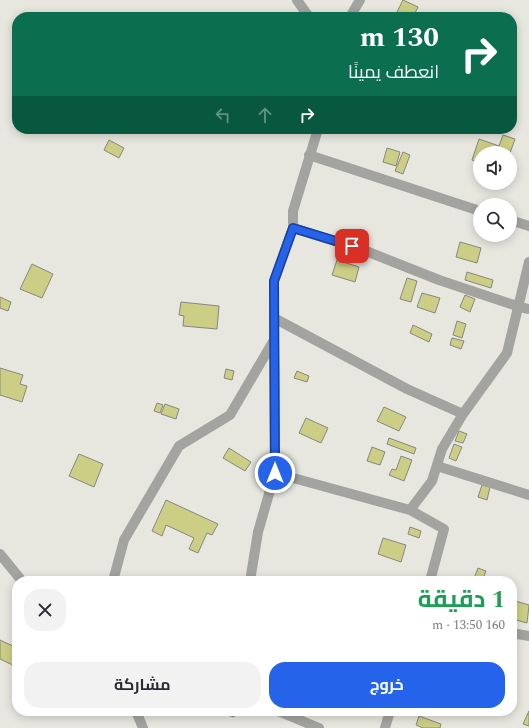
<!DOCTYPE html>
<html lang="ar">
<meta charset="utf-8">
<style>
body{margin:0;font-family:Spectral,Cairo,serif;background:#f2f2f3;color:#2b2b33;direction:rtl;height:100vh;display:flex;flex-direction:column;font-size:15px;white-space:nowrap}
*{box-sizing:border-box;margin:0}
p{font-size:13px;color:#7c7c81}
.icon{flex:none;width:22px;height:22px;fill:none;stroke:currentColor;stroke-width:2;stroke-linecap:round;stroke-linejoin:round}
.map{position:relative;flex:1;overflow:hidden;direction:ltr}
.drawer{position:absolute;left:12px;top:576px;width:505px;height:140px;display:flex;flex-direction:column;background:#fff;border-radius:16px;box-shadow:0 2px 10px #0003;direction:rtl}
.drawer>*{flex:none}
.hud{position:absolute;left:12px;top:12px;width:505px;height:122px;border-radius:16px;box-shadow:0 2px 10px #0003;direction:rtl;background:#0b6e4f;color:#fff;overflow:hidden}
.controls{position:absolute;left:473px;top:146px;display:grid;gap:8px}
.controls a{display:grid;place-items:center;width:44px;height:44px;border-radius:50%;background:#fff;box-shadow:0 2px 10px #0003;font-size:20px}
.pin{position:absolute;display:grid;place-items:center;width:34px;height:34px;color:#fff;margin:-17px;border-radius:8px;box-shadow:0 2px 6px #0006}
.me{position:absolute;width:44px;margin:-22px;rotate:0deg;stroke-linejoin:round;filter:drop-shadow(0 0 3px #0008)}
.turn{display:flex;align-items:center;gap:14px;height:84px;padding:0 12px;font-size:18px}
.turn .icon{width:52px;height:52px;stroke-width:2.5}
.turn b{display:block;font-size:28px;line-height:34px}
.lanes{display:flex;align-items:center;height:38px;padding:0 12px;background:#0003;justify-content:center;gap:20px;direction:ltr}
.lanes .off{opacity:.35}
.round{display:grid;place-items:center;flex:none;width:42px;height:42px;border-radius:16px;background:#f2f2f3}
.head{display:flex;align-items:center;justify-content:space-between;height:68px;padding:0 12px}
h1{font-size:24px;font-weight:700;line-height:30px;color:#1e9e55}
.cta{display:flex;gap:8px;margin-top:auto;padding:8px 12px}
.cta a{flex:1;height:46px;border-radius:16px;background:#2563eb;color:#fff;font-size:16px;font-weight:700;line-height:46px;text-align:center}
.cta a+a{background:#f2f2f3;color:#2b2b33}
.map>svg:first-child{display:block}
.building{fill:#cdce85;stroke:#878781}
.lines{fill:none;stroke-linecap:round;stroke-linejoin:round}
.minor{stroke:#a3a3a0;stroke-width:10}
.route-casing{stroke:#184099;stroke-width:10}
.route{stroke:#2563eb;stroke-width:7}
</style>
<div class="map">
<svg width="529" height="728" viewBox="0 0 529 728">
<rect width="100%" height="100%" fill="#e7e7e0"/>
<path class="building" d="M403,0L418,7L413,17L395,16Z
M503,135L515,139L510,153H480V163L472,160L479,139L499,146Z
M109,140L124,148L119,158L104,150Z
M387,148L400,152L396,166L383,162Z
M403,152L410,155L403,174L395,171Z
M460,242L481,248L477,263L456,257Z
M337,260L359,267L355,282L332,275Z
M32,264L53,274L42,298L20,289Z
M467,272L493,280L491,288L465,280Z
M407,278L417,281L411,302L400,299Z
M422,293L440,298L435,313L417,307Z
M465,295L475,299L470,312L460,307Z
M0,297L11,302L8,311L0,308Z
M181,302L219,306L217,329L183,326L184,316L179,315Z
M457,321L466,324L462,338L453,335Z
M413,325L432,334L429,342L410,333Z
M452,338L464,341L461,349L450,345Z
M0,368L23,375L20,384L27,386L22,402L0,395Z
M226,369L234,371L232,380L224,378Z
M297,371L309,376L307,382L294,378Z
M157,403L163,405L160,413L154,411Z
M165,404L179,409L176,419L161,414Z
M384,407L406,417L399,431L377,421Z
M306,418L328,428L321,443L299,433Z
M459,431L467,434L463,443L455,441Z
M389,438L416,448L414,454L387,444Z
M454,444L462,447L456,461L449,458Z
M372,447L385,452L380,465L367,461Z
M229,448L251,462L245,471L223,458Z
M79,454L103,464L94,487L69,476Z
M401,456L412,460L404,481L389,475L392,469L396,470Z
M482,485L490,487L487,500L478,497Z
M166,500L218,524L212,535L207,533L198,553L189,549L194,538L166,525L162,536L152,531Z
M410,527L421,531L419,538L408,534Z
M383,538L406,545L401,562L378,554Z
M478,568L486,571L482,581H473Z
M512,600L529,605L527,623L512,619Z
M0,640L17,648V667L0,659Z
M222,711H236L234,717L221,713Z
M438,711H453L451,715Z
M529,711V726L523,724Z
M419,716L441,724L440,728H423L416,725Z"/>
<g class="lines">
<path class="minor" d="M297,0L309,17
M350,17L360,0
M309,155L480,211
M510,220L529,226
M293,228L366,251L439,280L520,307L529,309
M274,318L407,389L463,414
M437,466L529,495
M275,473L410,510L444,529L430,581
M410,510L432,481L442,449L463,414L507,353L529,262
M0,554L22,581
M113,581L124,540L179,446L230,415L274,340V281L293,228V211L318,129
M250,581L258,532L275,473L274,340
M512,633L529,636
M136,711L143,728
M278,711L319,728
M385,728L390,711"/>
</g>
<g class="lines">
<g class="route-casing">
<path id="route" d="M275,473L274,281L293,228L352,246"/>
</g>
<use href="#route" class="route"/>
</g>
</svg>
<div class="controls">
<a><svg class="icon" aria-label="sound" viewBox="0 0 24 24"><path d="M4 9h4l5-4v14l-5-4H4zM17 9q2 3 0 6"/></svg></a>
<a><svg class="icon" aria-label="search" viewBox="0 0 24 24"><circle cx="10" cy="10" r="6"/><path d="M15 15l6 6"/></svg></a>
</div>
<div class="pin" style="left:352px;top:246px;background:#d93025"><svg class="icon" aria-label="arrive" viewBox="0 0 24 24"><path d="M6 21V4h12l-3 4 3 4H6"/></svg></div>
<svg class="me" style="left:275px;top:473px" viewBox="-20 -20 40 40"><circle r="17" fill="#2563eb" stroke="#fff" stroke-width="3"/><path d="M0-11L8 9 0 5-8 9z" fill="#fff"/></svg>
<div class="hud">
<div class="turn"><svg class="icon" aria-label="right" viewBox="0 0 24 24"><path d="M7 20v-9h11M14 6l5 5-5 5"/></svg><div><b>130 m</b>انعطف يمينًا</div></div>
<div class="lanes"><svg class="icon off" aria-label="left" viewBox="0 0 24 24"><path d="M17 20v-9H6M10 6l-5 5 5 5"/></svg><svg class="icon off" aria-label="ahead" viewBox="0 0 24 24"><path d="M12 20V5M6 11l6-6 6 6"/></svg><svg class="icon" aria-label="right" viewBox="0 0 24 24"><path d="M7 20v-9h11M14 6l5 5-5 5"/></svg></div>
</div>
<section class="drawer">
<div class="head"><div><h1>1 دقيقة</h1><p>160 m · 13:50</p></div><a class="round"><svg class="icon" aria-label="close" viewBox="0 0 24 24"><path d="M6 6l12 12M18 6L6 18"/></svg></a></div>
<div class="cta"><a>خروج</a><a>مشاركة</a></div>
</section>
</div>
